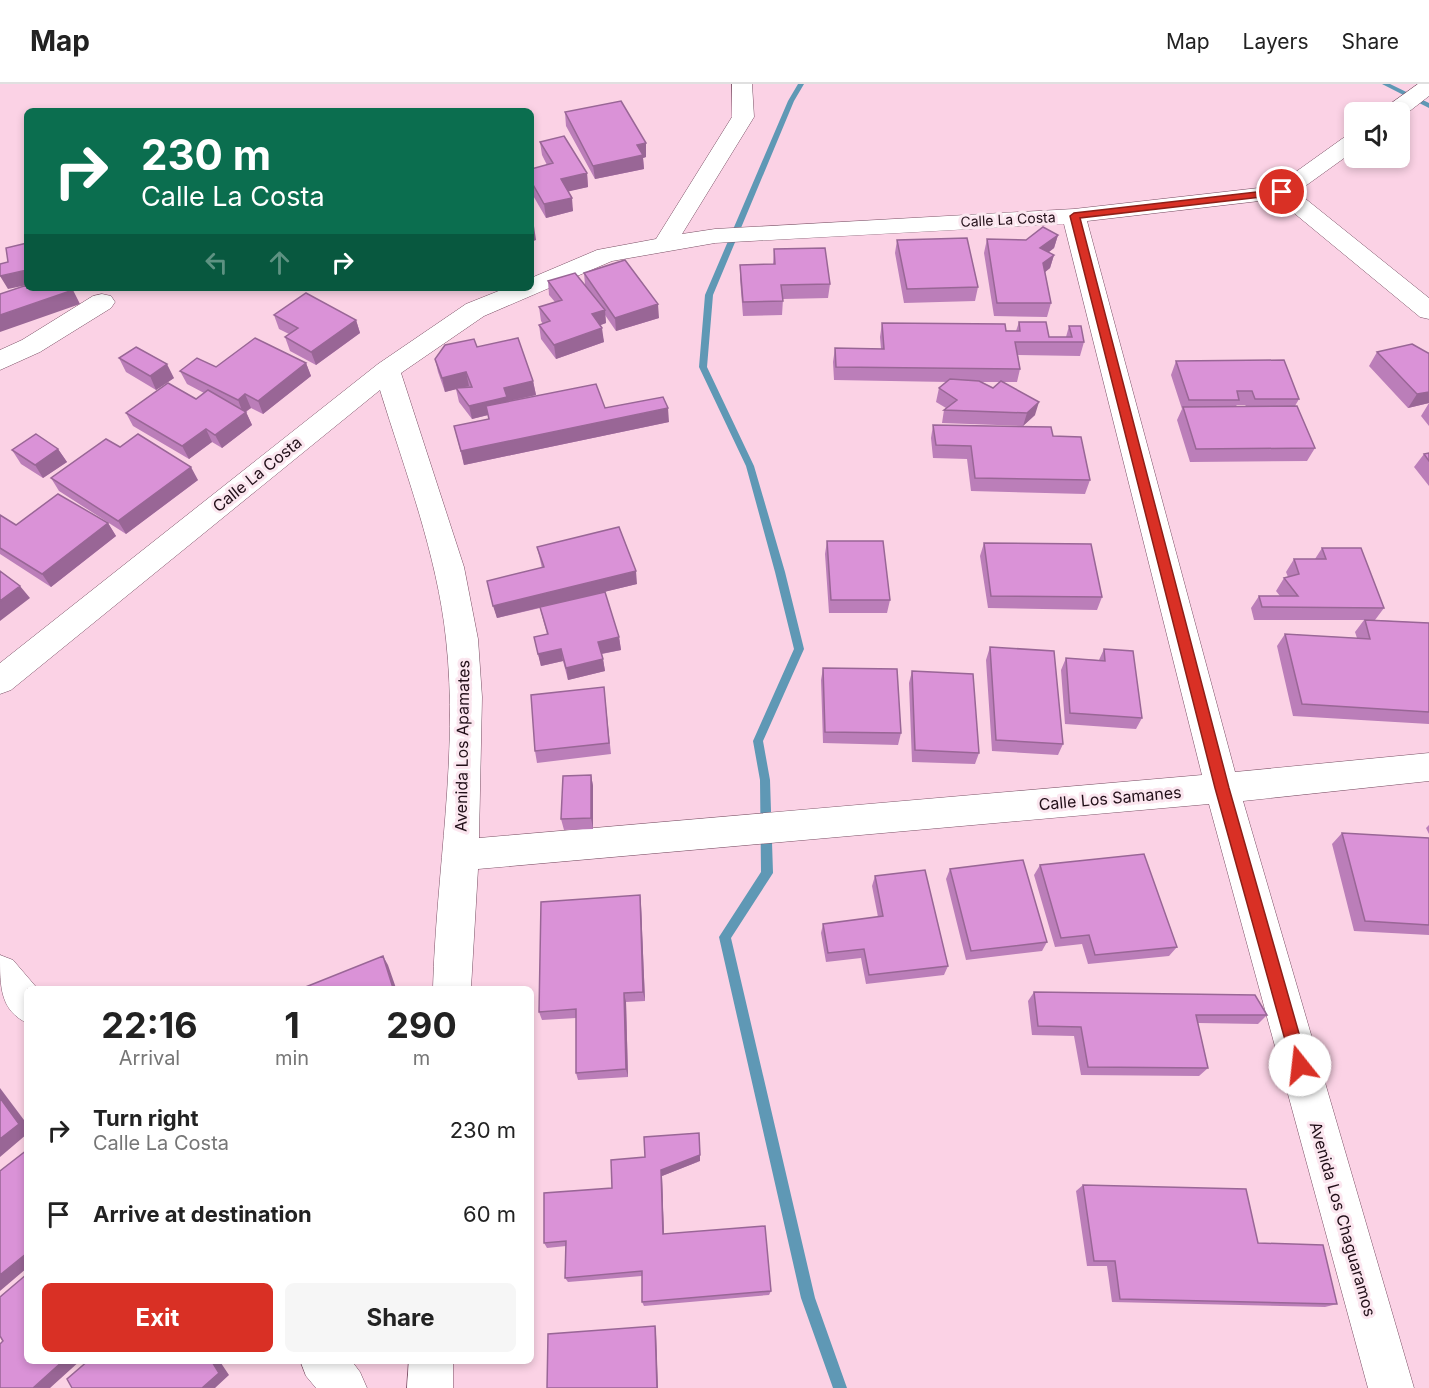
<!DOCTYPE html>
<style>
body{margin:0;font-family:Inter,sans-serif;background:#f6f6f6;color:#222;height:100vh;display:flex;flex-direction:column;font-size:22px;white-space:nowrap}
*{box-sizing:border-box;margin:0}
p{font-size:20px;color:#767676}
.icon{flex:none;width:33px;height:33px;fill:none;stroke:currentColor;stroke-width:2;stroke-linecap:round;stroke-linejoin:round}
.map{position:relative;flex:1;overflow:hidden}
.side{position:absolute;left:24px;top:902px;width:510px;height:378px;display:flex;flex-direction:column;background:#fff;border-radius:9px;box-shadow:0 3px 9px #0003}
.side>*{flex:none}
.banner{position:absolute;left:24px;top:24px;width:510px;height:183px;border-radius:9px;box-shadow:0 3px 9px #0003;background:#0b6e4f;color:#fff;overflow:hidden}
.fabs{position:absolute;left:1344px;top:18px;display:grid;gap:12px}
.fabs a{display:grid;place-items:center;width:66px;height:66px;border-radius:9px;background:#fff;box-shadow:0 3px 9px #0003;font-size:30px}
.pin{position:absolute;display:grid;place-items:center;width:51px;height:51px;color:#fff;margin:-26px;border:3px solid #fff;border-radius:50%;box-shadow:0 2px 6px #0007}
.me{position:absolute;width:66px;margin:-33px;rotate:344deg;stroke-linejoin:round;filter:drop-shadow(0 0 4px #0008)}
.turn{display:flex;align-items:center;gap:21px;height:126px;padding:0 18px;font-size:27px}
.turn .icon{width:78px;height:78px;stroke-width:2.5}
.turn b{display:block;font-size:42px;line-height:51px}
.lanes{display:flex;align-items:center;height:57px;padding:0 18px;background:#0003;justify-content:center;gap:30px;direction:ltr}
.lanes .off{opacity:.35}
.eta{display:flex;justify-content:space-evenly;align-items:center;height:102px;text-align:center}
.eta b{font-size:36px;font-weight:700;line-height:42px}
.primary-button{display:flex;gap:12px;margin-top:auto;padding:12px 18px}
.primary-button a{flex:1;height:69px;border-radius:9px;background:#d93025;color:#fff;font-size:24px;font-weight:700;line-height:69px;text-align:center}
.primary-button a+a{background:#f6f6f6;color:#222}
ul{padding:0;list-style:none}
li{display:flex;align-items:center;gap:18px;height:84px;padding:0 18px}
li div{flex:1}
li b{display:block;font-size:22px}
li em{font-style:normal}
header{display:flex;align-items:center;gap:36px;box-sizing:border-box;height:84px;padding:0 30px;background:#fff;border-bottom:2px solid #e0e0e0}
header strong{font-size:28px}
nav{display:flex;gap:33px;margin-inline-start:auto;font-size:21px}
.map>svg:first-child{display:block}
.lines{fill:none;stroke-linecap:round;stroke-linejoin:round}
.stream{fill:#5f98b5;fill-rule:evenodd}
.street-casing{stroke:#794f64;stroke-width:1}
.street{fill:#fff;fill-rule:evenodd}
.wall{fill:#bb7eb9;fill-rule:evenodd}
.shaded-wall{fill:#996696}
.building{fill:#da92d7;stroke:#996696;stroke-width:1.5}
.route{fill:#d93025;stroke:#8d1f18;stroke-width:1.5}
.labels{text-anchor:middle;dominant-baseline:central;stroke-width:6;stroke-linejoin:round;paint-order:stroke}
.far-street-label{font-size:14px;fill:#210f18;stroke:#fbe6ef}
.street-label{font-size:16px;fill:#210f18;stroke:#fbe6ef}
</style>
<header>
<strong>Map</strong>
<nav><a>Map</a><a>Layers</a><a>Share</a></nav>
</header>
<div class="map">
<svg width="1429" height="1304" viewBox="0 0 1429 1304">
<rect width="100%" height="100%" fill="#fbd2e5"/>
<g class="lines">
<path class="stream" d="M798,0H804L794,17L713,211L707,283L754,382L785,488L804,565L763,657L770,696L773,789L731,854L815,1214L847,1304H833L801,1214L719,853L761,788L760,696L753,657L794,565L775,488L746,382L699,283L705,211L788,17Z
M1382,0H1390L1429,19V24Z"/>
<g class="street-casing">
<path id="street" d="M732,0H752L754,33L682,150L715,145L1074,125L1276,102L1346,52L1354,51V67L1297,108L1429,214V235L1420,233L1277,115L1087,137L1235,688L1429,669V697L1243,717L1414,1304H1368L1209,720L478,785L471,904H433C436,789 459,671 446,555C437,470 405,387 380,306L11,606L0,610V579L378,280L466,220L506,204H531V194L597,166L656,155L732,33ZM1064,140L1202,691L479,754L482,613L478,555L464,483L401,289L484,232L612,177L715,159Z
M1418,0H1429V12L1402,33H1400V28H1384L1386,23Z
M102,210L111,212L115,218L111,224L40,268L0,286V266L22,256L93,212Z
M0,871L13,876L37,904H27V939C0,926 0,903 0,871Z
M300,1276H351L360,1288L367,1304H316L306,1292Z
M409,1276H453V1304H407Z"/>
</g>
<use href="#street" class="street"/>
</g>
<path class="wall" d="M565,28L646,73L643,74L644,85L595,95L566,42Z
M540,58L587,89L588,103L568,107L573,127L546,134L531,108V85L547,81L542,71Z
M1058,151L1054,164L1049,168L1054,171L1050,184L1045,188L1051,219L1047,233L994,232L984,169L987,155L1026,156Z
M897,156L978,203L975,217L904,219L895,169Z
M774,165L830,200L828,214L783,215L782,231L743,232L740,195V181L773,180Z
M584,189L659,234L616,247L605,231L606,239L600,241L604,258L556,275L541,255L539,241L543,240L541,237L539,223L555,218L549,211L548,197L585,201Z
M274,231L356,236L360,249L316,281L290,267L285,253L289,250L279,245Z
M1019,238L1049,253H1066L1069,242L1084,258L1080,272L1018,271L1020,285L1017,298H1003L1035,331L1023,342L942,339L944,326L946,324L936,318L939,304L948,298L834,296L833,278L835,264L881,265L880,253L882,239L1016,247ZM982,298H1000L993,304Z
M477,263L533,297L536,311L508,318L605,324L669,338L464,381L454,342L489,335L488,331L472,335L459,318L456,305L445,308L438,288L435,275Z
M1377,268L1428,269L1429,319L1408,324L1369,282Z
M119,274L174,294L156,306L126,288Z
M1176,277L1299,315L1295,322L1315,364L1307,377L1190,378L1177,336L1182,325L1171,291ZM1237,321H1245L1246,322H1236Z
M306,279L311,292L263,330L251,324L246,328L252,341L222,364L212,358L189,375L133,342L126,329L196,315L204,309L187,300L180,287L216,283Z
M1429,319V342L1421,332Z
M933,341L1090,396L1085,410L971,407L967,375L933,374L931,354Z
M120,363L198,396L126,450L59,407L51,394Z
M58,365L67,378L43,394L21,380L12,366Z
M1429,369V402L1414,383L1424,370Z
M0,431L16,441L108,439L116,452L51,503L0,470Z
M827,457L890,516L887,529H829L825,470Z
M984,459L1102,513L1097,526L988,524L980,472Z
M537,463L637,500L566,517L619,553L621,566L602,570L605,587L568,596L563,577L541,582L534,553L547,550L540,524L497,534L487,497L542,484Z
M1322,464L1384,524L1375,536L1429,539V640L1293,632L1277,562L1285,550L1357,554L1355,548L1364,536H1254L1251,524L1259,512H1280L1276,507L1284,494L1288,493L1286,488L1294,475H1315Z
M990,563L1063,660L1058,671L992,667L986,576Z
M1104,565L1142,634L1136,645L1065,640L1061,586L1066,574L1099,576Z
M823,584L901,649L898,661L823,659L821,596Z
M912,587L979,669L975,680L912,678L909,599Z
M604,603L611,670L537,679L535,667Z
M591,691L593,702V745L564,746L561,735Z
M1429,741V750L1426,744Z
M1342,749L1429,754V851L1354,847L1332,760Z
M1040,781L1177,863L1169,872L1088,880L1082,860L1055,863L1034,791Z
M950,785L1047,858L1042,867L966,876L946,795Z
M875,792L948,882L944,891L866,900L861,874L826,878L821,849L823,840L878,833L872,802Z
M640,811L641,821L645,917L626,918L628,993L578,996L576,989V934L542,936L539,928Z
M1034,908L1267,931L1258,940L1198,939L1208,984L1199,992L1081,991L1074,952L1032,951L1028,917Z
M700,1077L662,1092L664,1150L771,1207L769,1211L644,1222L642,1218V1192L568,1198L565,1194L566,1162L547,1164L544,1159L612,1104Z
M1083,1101L1258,1159L1337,1220L1325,1223L1112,1218L1107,1182H1087L1076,1107Z"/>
<path class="shaded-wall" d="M646,59V73L643,74L644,85L595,95L593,82L637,61Z
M587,89L588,103L562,109L561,95Z
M572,114L573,127L546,134L544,120Z
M534,142L536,156L531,158V143Z
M1058,151L1054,164L1037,177L1040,164Z
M1054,171L1050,184L1039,193L1043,179Z
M27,186V201L8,205L0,192Z
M73,206L80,220L0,248V231Z
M658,220L659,234L616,247L615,234Z
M605,226L606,239L593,244L592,230Z
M356,236L360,249L316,281L311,268Z
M602,244L604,258L556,275L554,261Z
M306,279L311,292L263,330L258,317Z
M167,280L174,294L156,306L150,292Z
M466,288L469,302L445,308L442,294Z
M533,297L536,311L508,317L510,327L486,322L488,331L472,335L469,322L504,304Z
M1429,308V319L1408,324L1417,310Z
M245,310L251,324L243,329L238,316Z
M1039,318L1035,331L1023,342L1027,329Z
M668,324L669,338L464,381L461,367Z
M246,328L252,341L222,364L215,351Z
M206,345L212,358L189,375L182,362Z
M58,365L67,378L43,394L35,381Z
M191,383L198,396L126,450L118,437Z
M108,439L116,452L51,503L42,490Z
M636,487L637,500L497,534L493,522Z
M20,502L30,514L0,537V517Z
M619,553L621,566L600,570L598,558Z
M561,565L563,577L541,582L538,570Z
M603,575L605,587L568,596L566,584Z
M591,691L593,702V745L591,734Z
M640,811L641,821L645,917L643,908Z
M383,872L388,881L396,904H393Z
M624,909L626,918L628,993L626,985Z
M0,1004L27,1040V1050L0,1073Z
M700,1071V1077L662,1092L664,1155L663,1150L661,1086Z
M27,1169V1184L0,1207V1191Z
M655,1242L656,1245L658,1304H657Z
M64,1276H81L50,1304H33Z
M211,1276H219L229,1291L215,1304H202Z"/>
<path class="building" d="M621,17L646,59L637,61L643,71L593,82L565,28Z
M564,52L587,89L561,95L572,114L544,120L531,97V85L553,79L540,58Z
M1043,143L1058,151L1040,164L1054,171L1043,179L1051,219H997L987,155L1026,156Z
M967,154L978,203L907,205L897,156Z
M27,159V186L0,192V180L8,178L6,164Z
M825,164L830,200L781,201L783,217L743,218L740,181L775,180L774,165Z
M625,176L658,220L615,234L584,189Z
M575,189L605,226L592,230L602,244L554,261L539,241L550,237L539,223L562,216L548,197Z
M27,201V204H72L73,206L0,231V210Z
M306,209L356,236L311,268L285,253L298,244L274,231Z
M1019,238H1046L1049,253H1072L1069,242H1081L1084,258H1015L1020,285L836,283L835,264L884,265L882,239L1005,240L1006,247H1020Z
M255,254L306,279L258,317L245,310L238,316L180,287L197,274L216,283Z
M518,254L533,297L504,304L507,313L469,322L456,304L472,303L466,288L442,294L435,275L445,261L474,255L477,263Z
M1412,260L1428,269H1429V308L1417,310L1377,268Z
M136,263L167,280L150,292L119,274Z
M1284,276L1299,315H1255L1252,307H1237L1239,316H1189L1176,277Z
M950,295L979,297L993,304L1001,297L1039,318L1027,329L944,326L957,316L939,304Z
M168,299L196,315L208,306L246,328L215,351L206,345L182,362L126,329Z
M596,300L605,324L663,313L668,324L461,367L454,342L489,335L486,322Z
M1297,322L1315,364L1196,365L1183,323Z
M933,341L1051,343L1053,352L1081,353L1090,396L975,394L971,362L936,361Z
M36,350L58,365L35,381L12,366Z
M138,350L191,383L118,437L51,394L106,355L120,363Z
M1429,369V377L1424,370Z
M58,410L108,439L42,490L0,464V431L16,441Z
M619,443L636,487L493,522L487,497L544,483L537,463Z
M827,457H883L890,516H831Z
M984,459L1091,460L1102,513L991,512Z
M1322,464H1361L1384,524L1262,523L1259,512H1298L1284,494L1299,490L1294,475H1326Z
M0,487L20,502L0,517Z
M605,508L619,553L598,558L603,575L566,584L561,565L538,570L534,553L548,550L540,523Z
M1365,536L1429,539V628L1302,620L1285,550L1370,555Z
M990,563L1054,567L1063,660L996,656Z
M1104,565L1133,567L1142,634L1070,629L1066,574L1105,577Z
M823,584L897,585L901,649L825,648Z
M912,587L973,590L979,669L915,666Z
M604,603L609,659L535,667L531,611Z
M591,691V734L561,735L563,692Z
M1342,749L1429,754V841L1365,837Z
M1144,770L1177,863L1095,871L1089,851L1061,854L1040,781Z
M1023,776L1047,858L971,867L950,785Z
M925,786L948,882L869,891L864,865L828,869L823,840L883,832L875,792Z
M640,811L643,908L624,909L626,985L576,989V925L539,928L541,818Z
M383,872L393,904H303Z
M1034,908L1255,911L1267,931H1196L1208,984L1088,983L1081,943L1038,942Z
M0,1014L19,1040L0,1055Z
M699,1049L700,1071L661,1086L663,1150L765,1142L771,1207L642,1218V1187L565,1194L566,1157L544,1159V1109L612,1104L611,1076L645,1073L644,1053Z
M27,1066V1169L0,1191V1087Z
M1083,1101L1246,1105L1258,1159L1323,1161L1337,1220L1120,1215L1115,1177H1094Z
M27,1190V1276H64L33,1304H0V1260L3,1257L0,1252V1213Z
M655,1242L657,1304H547L548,1250Z
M89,1276H211L219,1289L202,1304H72L67,1295Z"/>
<path class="route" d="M1282,105L1286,106V110L1080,134L1229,704L1308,981L1306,987L1300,989L1294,987L1292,981L1215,704L1070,132L1074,129Z"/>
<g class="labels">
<g class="far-street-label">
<text transform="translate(1008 135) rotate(-3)">Calle La Costa</text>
</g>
<g class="street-label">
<text transform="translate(257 390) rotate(-39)">Calle La Costa</text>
<text transform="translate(462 662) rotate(-89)">Avenida Los Apamates</text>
<text transform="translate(1110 714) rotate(-5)">Calle Los Samanes</text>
<text transform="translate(1343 1135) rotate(74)">Avenida Los Chaguaramos</text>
</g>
</g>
</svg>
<div class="fabs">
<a><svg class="icon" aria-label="sound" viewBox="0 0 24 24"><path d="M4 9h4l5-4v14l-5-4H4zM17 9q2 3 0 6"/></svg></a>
</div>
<div class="pin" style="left:1282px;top:108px;background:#d93025"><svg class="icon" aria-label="arrive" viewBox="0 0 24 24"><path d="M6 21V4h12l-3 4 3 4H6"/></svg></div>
<svg class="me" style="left:1300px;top:981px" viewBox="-20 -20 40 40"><circle r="19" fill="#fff"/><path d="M0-13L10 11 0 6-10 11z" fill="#d93025"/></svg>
<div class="banner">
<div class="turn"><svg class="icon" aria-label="right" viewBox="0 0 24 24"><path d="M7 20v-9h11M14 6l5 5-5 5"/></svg><div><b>230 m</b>Calle La Costa</div></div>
<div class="lanes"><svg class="icon off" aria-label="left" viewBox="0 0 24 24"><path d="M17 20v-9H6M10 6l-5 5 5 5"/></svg><svg class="icon off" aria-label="ahead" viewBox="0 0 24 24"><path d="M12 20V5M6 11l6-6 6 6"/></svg><svg class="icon" aria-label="right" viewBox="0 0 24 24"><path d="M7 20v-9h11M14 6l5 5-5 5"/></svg></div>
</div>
<section class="side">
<div class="eta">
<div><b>22:16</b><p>Arrival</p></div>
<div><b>1</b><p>min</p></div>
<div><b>290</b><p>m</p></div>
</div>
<ul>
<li><svg class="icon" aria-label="right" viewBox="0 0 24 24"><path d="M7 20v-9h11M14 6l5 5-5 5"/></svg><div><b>Turn right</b><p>Calle La Costa</p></div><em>230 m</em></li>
<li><svg class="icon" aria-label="arrive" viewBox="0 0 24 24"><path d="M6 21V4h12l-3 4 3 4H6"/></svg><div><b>Arrive at destination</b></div><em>60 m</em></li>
</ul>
<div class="primary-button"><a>Exit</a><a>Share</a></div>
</section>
</div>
